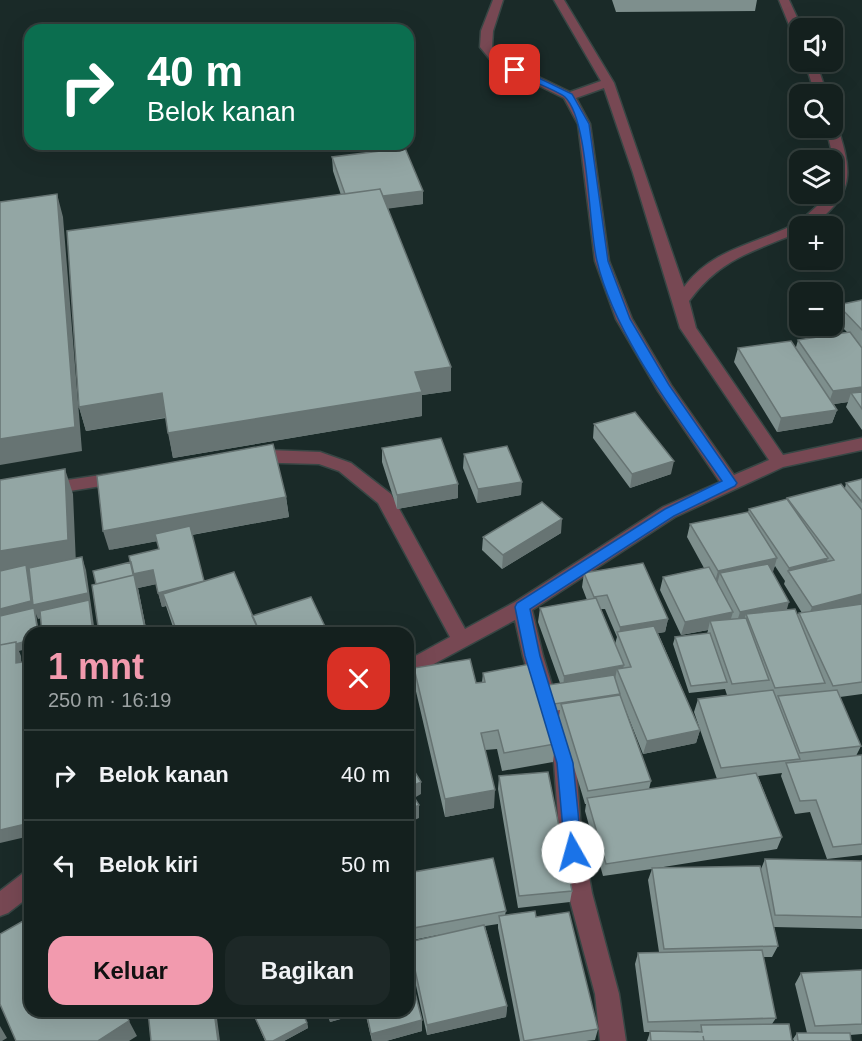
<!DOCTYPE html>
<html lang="id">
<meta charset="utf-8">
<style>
body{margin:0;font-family:Helvetica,sans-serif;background:#1d2827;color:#f1f3f6;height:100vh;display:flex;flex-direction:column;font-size:22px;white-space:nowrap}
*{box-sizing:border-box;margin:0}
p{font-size:20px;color:#9da3a4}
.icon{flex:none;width:33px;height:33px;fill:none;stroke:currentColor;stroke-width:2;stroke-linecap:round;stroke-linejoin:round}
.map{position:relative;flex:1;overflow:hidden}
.panel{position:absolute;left:24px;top:627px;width:390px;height:390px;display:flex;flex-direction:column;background:#14201e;border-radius:18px;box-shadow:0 6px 24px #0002,0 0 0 2px #333e3c}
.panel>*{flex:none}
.guide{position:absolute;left:24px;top:24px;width:390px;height:126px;border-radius:18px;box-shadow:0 6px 24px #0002,0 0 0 2px #333e3c;background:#0b6e4f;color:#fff;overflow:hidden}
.buttons{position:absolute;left:789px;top:18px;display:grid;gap:12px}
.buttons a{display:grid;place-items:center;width:54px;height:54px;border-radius:12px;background:#14201e;box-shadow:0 6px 24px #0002,0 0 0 2px #333e3c;font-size:30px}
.pin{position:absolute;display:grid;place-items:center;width:51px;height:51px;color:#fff;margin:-26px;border-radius:12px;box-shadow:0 3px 9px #0006}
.me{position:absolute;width:66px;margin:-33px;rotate:353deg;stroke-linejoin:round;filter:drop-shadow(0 0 4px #0008)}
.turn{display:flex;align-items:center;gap:21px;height:126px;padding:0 24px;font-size:27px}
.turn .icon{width:78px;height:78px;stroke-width:2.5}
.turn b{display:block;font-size:42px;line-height:51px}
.round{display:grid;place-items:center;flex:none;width:63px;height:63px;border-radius:18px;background:#1d2827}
.headline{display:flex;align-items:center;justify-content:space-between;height:102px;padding:0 24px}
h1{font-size:36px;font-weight:800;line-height:45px;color:#f29aae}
.action{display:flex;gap:12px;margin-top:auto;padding:12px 24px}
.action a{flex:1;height:69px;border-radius:18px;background:#f29aae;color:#111;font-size:24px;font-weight:800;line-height:69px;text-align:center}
.action a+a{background:#1d2827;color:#f1f3f6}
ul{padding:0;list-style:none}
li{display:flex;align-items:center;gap:18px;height:90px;padding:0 24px;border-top:2px solid #333e3c}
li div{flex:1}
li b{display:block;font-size:22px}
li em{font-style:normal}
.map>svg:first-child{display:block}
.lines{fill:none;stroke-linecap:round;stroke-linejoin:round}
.minor-casing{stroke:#374644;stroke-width:3}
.minor{fill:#774853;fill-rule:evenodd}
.wall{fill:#7e8f8d;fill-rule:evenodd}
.shaded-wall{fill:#677473}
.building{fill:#93a6a4;stroke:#677473;stroke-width:1.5}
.route{fill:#1a73e8;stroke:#114b97;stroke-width:1.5}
</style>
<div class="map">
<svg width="862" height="1041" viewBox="0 0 862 1041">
<rect width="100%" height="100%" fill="#1a2a28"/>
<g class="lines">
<g class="minor-casing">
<path id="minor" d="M493,0H503L493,31L492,47L501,59L570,92L601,81L554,0H564L614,83L684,287C712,249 753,245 793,225C807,218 822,199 832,194L834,161L826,128H832V124L838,128C849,164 856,188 825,215C816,223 811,226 800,226V232C753,251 720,259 689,301L696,328L783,455L862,438V450L783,467L675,517L532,610L543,656L576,763L581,831L592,893L619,994L626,1041H600L595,994L568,893L559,831L554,763L523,656L515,620L408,678V660L450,637L378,503L339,471L319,464L246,462L243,458L246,454L268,450L320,452L351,463L391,494L465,629L515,602L663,507L720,482L658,391L616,319L595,261L578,124L564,98L493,63L480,47L481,31ZM604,88L633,173L680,328L769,460L734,475L671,385L632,319L609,261L590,124L576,98Z
M779,0H789L802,28H800V40L794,37Z
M805,62H816L827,94H815Z
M121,472L127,474L130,478L127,482L0,502V490Z
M30,871V896L8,913L0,916V891L22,874Z"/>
</g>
<use href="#minor" class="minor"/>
</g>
<path class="wall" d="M612,0H757L755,11L616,12Z
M332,157L423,191V204L388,208L451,391L422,395V416L173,458L166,418L86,431L79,407L341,195L333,171Z
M862,300V430L846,407L848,402L834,404L837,410L832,423L777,432L734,362L738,348L796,347L798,340L847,332L834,319L838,305Z
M594,424L671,474L630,488L593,438Z
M382,448L458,484V498L397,509L382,462Z
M464,454L521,495L477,503L463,468Z
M862,479V694L840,697L861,746L856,756L862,755V855L827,859L810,812L795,814L781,776L782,773L758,776L782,837L777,849L657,868L761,869L765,859L862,861V929L774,927L778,946L772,957H763L776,1018L772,1024L792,1041H647L650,1032H644L635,964L638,953L659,952L648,880L652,869L603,876L585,811L586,804H585L559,717L560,710L554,711L547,692L548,685L560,683L538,622L540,608L587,600L582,587L584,573L668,619L665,632L658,633L700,730L696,743L643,754L624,706L651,781L649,789L717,779L694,712L698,699L727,695L725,689L689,693L673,644L675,637L707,634L708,630L681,635L660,590L663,577L704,568L687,537L690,524L748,512L749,509L787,500V498L845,488L846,483ZM775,566L785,581L784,584L802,613H799L797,616L787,610L772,572ZM601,609H605L617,637L615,644ZM675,1031H699L698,1032Z
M286,497L289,517L192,535L204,581L252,616L175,633L166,606L162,607L156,584L138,588L147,633H99L96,584L131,562L159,549L157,541L109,550Z
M561,533L502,569L482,550L483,537Z
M414,668L476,683L482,682L483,673L555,744L553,762L502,771L497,749L485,750L494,808L445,817L415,687Z
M499,776L572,891L570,902L518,908L498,789Z
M408,873L506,911L505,915L536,917L598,1029L595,1040L586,1041H520L498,928V924L485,926L507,1006L506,1017L427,1035L409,954V942L443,934L408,941Z
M862,970V1034L850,1035L851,1041H794L793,1039L797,1033H807L795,984L801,973Z
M252,1011H302L307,1023L308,1028L284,1041H265Z
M327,1011H408L422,1020V1031L386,1041H372L365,1012L330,1022Z"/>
<path class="shaded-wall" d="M423,191V204L348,214L347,200Z
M57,194L63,217L82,451L0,465V439Z
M451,367V391L422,395V416L173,458L168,433L415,372Z
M862,387V400L851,393L848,402L828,405L833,391Z
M162,393L168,417L86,431L79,407Z
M837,410L832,423L777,432L781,418Z
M674,461L671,474L630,488L632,474Z
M65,469L73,494L76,564L82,557L86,570L95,633H93L89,607L38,619L36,614L39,633L0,624V551Z
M522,482L521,495L477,503L478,489Z
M458,484V498L397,509V495Z
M286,497L289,517L109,550L103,531Z
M562,519L561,533L502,569L503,555Z
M777,558L773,572L725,582L720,573L717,584L714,585L718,571Z
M828,558L823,572L788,571L784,581L789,568Z
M153,570L157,584L138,588L147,633H128L133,574Z
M204,582L163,594L166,606L162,607L158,593Z
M862,594V607L807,620L812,607Z
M789,602L785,616L746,614L743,624L736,625L740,612Z
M733,612L729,625L710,621L708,630L681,635L685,622Z
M668,619L665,632L620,640L619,636L620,627Z
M30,640V648L19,651L21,656L22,677L0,648Z
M624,665L621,678L617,669L615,679L563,690L564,676Z
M700,730L696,743L643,754L647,741Z
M421,782V794L409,801L408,788Z
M495,790L494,808L445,817V799Z
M419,805V818L408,823V811Z
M30,823V836L0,843V830Z
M507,1006L506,1017L427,1035V1025Z
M214,1011H216L220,1041H218Z
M328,1011H365V1012L330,1022Z
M422,1020V1031L386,1041H372L371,1034Z
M129,1021L137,1036L129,1041H98Z
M307,1023L308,1028L284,1041H273Z
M0,1026L7,1038L2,1041H0Z"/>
<path class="building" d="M405,148L423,191L383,196L380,189L345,194L332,157Z
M380,189L451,367L415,372L422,392L168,433L162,393L79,407L67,231Z
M57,194L75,427L0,439V202Z
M862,300V330L838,305Z
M850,332L862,348V387L833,391L798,340Z
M791,341L837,410L781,418L738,348Z
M862,392V409L851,393Z
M635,412L674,461L632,474L594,424Z
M441,438L458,484L397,495L382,448Z
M273,444L286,497L103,531L97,476Z
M507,446L522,482L478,489L464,454Z
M65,469L68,540L0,551V480Z
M862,479V502L846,483Z
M841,484L862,510V594L812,607L788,571L834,560L787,498Z
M787,499L828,558L789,568L749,509Z
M542,502L562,519L503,555L483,537Z
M748,512L777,558L718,571L690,524Z
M190,526L204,581L158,593L153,570L133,574L129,556L159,549L155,534Z
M82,557L88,593L33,605L29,568Z
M131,562L134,575L96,584L93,571Z
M643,563L668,619L620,627L607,595L594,597L584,573Z
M768,564L789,602L740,612L720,573Z
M26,565L31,601L0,609V571Z
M709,567L733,612L685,622L663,577Z
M234,572L260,633H173L177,632L163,594Z
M134,575L145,629L128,633H99L92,585Z
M311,597L328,633H260L252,616Z
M596,598L624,665L564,676L540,608Z
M89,600L93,633H42L40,611Z
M862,604V682L833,686L799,613Z
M34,608L38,633H30V640L16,644V642L0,645V616Z
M795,609L825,683L775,688L746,614Z
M746,618L769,680L732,684L710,621Z
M654,626L700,730L647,741L617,669L631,667L617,632Z
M710,633L727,682L691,686L675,637Z
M16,642V663L30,661V823L0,830V645Z
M470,659L476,683L485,682L483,673L530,664L555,744L504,753L498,730L481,733L495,790L445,799L414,668Z
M614,675L620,694L554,704L548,685Z
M773,690L800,759L721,768L698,699Z
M837,690L861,746L800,753L778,696Z
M620,695L651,781L588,791L561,704Z
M862,755V844L833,847L816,800L800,801L786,763Z
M408,761L421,782L408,788L419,805L408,811Z
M548,772L572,891L519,896L499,776Z
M756,773L782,837L606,864L587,798Z
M493,858L506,911L408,929V873Z
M765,859L862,861V917L775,915Z
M760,866L778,946L664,949L652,868Z
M535,911L536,917L569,912L598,1029L524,1041L499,916Z
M30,917V1011H124L129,1021L98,1041H16L0,1004V934Z
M484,925L507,1006L427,1025L409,942Z
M762,950L776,1018L648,1022L638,953Z
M408,965L422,1020L371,1034L366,1011H408Z
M862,970V1024L815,1026L801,973Z
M148,1011H214L218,1041H151Z
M252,1011H302L307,1023L273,1041H266Z
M789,1024L792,1041H704L703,1036L704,1041H651L650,1031L702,1032L701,1025Z
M797,1033H850L851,1041H798Z"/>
<path class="route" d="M512,68H518L572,94L589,124L608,261L630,319L669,385L737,483L735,486L674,516L530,609L540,656L573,763L582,852L579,857L573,859L567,857L565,852L557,763L525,656L515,607L517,603L665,509L722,481C678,417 615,337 597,261C588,225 589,120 565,97C557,90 523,78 512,72Z"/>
</svg>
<div class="buttons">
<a><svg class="icon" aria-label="sound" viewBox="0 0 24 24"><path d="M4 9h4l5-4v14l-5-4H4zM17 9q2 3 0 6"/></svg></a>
<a><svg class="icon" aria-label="search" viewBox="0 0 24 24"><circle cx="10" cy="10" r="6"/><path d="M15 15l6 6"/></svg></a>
<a><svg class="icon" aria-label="layers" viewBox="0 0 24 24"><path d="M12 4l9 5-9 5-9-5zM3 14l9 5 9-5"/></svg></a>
<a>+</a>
<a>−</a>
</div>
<div class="pin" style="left:515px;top:70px;background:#d93025"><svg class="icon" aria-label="arrive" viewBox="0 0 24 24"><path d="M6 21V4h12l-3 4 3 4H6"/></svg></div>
<svg class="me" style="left:573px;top:852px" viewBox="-20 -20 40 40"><circle r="19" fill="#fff"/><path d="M0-13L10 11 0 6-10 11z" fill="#1a73e8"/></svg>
<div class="guide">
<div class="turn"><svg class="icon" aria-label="right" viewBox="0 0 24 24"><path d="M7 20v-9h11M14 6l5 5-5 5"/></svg><div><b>40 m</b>Belok kanan</div></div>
</div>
<section class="panel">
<div class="headline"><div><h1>1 mnt</h1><p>250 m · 16:19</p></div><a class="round" style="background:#d93025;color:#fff"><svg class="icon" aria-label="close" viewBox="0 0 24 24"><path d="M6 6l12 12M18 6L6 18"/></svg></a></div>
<ul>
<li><svg class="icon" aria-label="right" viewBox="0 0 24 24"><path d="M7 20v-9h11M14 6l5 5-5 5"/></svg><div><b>Belok kanan</b></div><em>40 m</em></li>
<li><svg class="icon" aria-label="left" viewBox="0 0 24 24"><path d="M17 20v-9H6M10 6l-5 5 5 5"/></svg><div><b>Belok kiri</b></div><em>50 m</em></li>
</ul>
<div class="action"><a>Keluar</a><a>Bagikan</a></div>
</section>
</div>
